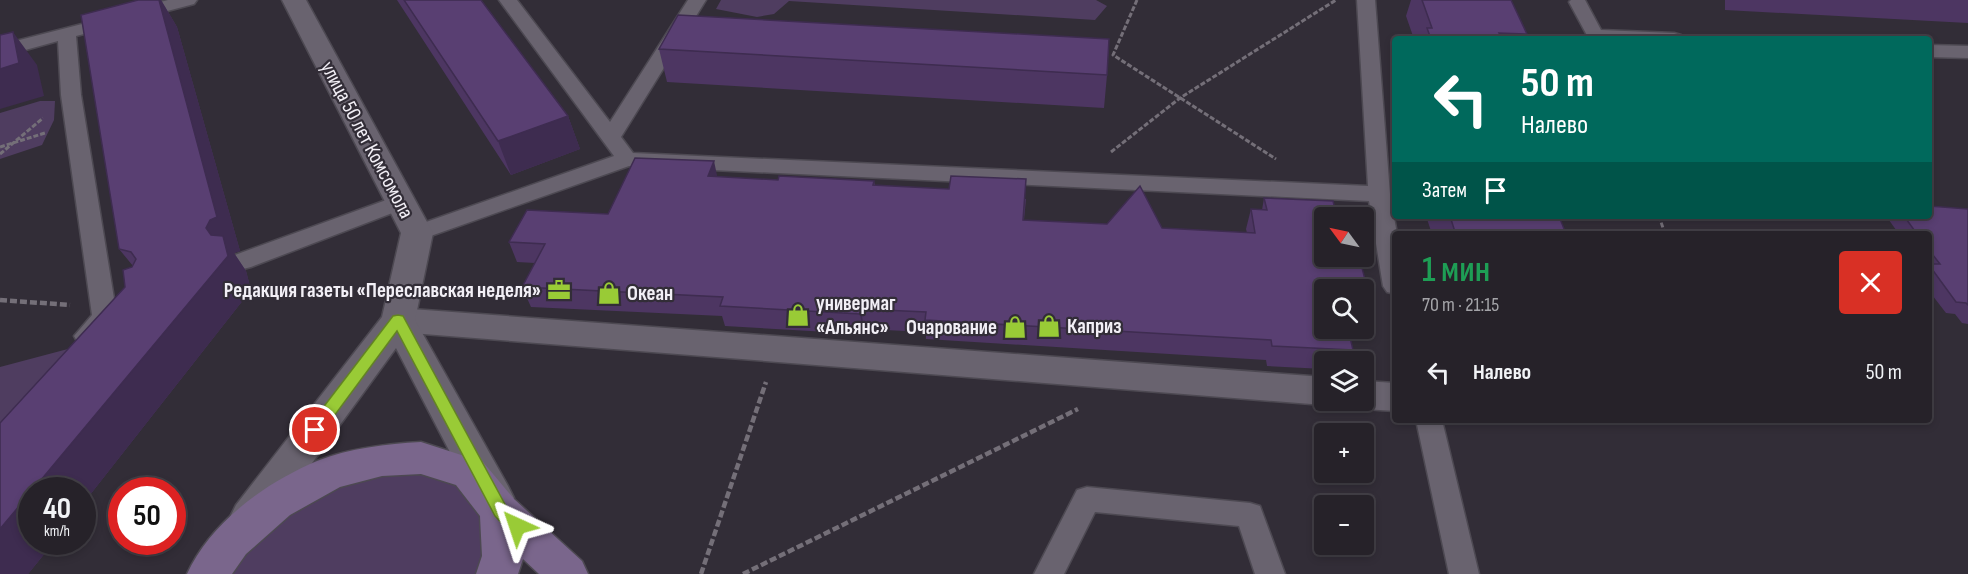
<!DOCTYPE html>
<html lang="ru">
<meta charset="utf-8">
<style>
body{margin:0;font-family:"Sofia Sans Condensed",sans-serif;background:#2e2a31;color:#f1f3f6;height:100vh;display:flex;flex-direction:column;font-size:22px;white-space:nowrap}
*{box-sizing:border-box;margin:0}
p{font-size:20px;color:#a4a4a8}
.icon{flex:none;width:33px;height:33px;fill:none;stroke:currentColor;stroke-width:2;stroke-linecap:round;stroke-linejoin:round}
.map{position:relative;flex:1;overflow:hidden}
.side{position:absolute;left:1392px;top:231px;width:540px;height:192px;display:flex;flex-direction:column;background:#262229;border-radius:6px;box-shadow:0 3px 9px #0003,0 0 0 2px #423f46}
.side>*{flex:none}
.top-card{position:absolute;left:1392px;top:36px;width:540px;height:183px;border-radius:6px;box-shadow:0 3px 9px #0003,0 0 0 2px #423f46;background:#00695c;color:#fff;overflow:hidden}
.needle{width:39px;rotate:303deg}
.buttons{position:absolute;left:1314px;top:207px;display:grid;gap:12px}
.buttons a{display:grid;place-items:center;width:60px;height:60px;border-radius:6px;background:#262229;box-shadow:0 3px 9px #0003,0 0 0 2px #423f46;font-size:30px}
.speed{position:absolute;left:18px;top:477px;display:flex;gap:12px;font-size:30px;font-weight:700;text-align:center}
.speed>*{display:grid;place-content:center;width:78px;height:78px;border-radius:50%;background:#262229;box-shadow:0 3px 9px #0003,0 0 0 2px #423f46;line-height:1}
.speed small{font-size:15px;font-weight:400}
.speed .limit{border:9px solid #d22;background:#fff;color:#111}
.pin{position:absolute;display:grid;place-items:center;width:51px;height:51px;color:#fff;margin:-26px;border:3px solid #fff;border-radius:50%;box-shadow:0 2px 6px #0007}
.me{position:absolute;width:66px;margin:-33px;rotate:318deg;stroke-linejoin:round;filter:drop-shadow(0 0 4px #0008)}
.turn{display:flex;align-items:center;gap:21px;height:126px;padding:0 30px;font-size:27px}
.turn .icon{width:78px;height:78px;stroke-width:2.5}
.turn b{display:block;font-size:42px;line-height:51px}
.then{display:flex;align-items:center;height:57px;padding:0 30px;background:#0003;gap:12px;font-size:22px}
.round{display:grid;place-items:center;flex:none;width:63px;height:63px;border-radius:6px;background:#2e2a31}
.summary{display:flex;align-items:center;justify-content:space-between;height:102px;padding:0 30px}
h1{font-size:36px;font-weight:600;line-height:45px;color:#1e9e55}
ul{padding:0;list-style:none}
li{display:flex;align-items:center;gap:18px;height:78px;padding:0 30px}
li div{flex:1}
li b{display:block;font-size:22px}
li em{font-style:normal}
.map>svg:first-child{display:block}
.green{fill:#4f3d60}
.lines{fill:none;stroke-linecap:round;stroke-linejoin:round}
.service-casing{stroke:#4d4952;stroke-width:3}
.pedestrian-casing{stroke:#4d4952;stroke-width:3}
.tertiary-casing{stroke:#4d4952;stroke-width:3}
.secondary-casing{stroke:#4d4952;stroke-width:3}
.path-far1{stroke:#746f78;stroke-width:3;stroke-dasharray:5 2;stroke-linecap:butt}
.path{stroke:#746f78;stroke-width:4.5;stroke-dasharray:7 3;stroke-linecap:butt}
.service{fill:#69636f;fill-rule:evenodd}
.pedestrian{fill:#69636f;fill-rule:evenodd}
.tertiary{fill:#69636f;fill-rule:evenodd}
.secondary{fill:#7a668c;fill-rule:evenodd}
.wall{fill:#4d3662}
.shaded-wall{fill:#3e2c50}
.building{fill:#593f72;stroke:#3e2c50;stroke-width:1.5}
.route{fill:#99cb36;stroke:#638423;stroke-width:1.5}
.labels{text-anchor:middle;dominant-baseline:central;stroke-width:4.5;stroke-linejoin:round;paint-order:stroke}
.street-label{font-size:21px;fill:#f2eff6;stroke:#322d37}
.poi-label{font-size:21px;font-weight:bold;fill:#f2eff6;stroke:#322d37;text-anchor:start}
</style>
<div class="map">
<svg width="1968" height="574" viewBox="0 0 1968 574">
<rect width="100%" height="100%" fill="#322d37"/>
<path class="green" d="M721,0H1096L1107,6L1095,20L789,1L774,14L757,17L716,9Z
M40,101H55L54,120L42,145L0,159V113Z
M113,337L0,473V367Z
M416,466L462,481L490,516L487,574H219L233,552L346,475Z"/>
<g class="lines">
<g class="service-casing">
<path id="service" d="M168,0H197L194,4L133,20L127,19L124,15L127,11Z
M499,0H517L610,122L688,0H706L621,137L633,153L1368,186L1357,0H1375L1390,194L1397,234H1395V294L1387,292L1383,286L1369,201L629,166L425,238L417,241L409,238L406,233L409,228L614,156Z
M1571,0H1585L1601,30L1674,33L1681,35L1683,39H1589L1569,2Z
M82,24L88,25L91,29L88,33L76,36L81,95L117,317C109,332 96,348 78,343L74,336L92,315L61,95L58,41L0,57V45Z
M1929,45L1968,46V58L1929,57Z
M400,195L408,197L411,202L408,207L251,267L243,269L235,267L231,261L235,255Z
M1416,420H1442L1479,574H1449Z
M1087,487L1250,503L1260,506L1285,574H1255L1239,526L1095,512L1064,574H1034L1077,490Z"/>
</g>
<g class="pedestrian-casing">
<path id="pedestrian" d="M398,308L1324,377V400H1337L1324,405L398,332L386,329L381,320L386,311Z
M1364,381L1395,383V411L1364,409L1351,405L1349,400H1364Z"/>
</g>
<g class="tertiary-casing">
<path id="tertiary" d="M282,0H306L433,233L415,320L508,486L514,498L508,510L494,515L480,510L396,348L264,529L250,534L236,529L230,517L236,505L382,317L401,233Z"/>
</g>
<g class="secondary-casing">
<path id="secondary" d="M421,442L483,462L514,499L582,561L588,574H539L523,559L518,574H476L482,556L480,516L456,485L421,474L382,476L340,487L290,515L246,554L232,574H187C211,522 265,483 317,461C350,448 386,444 421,442Z"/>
</g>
<path class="path-far1" d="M1137,0L1113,55L1276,159
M0,147L45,133
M1111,152L1180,98L1336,0
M0,154L43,118
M1659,216L1665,234"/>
<path class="path" d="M0,300L70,305
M701,574L766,382
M743,574L1078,409"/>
<use href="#service" class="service"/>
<use href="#pedestrian" class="pedestrian"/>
<use href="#tertiary" class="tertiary"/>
<use href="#secondary" class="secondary"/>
</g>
<path class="wall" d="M138,0H161L177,27L240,251L234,253L246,271L251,290L82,505V490L54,542L28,574H0L125,287L133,266L119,249Z
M397,0H481L568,116L580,149L511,175Z
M1411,0H1511L1527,34L1525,39H1414L1406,16Z
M1725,0H1968V23L1725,10Z
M659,49L1107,75L1104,108L667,82Z
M718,177L778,180L874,181L875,185L1026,199L1024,220L1247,233L1246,229L1251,209L1262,210L1264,198L1336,213L1371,303L1364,323V290L1324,328H1357L1354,336H1350L1353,350L1349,362H1324V369L1267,366L1266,360L926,339V332L864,329L863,334L725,326L722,316L531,307L522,287L535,263L517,262L509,242L608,214Z
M1968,209V324L1962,323L1955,314L1946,313L1929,291V234H1899L1886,216H1929Z
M1426,216H1559L1566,234H1432Z"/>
<path class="shaded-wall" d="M159,0H161L177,27L240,251L234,253L246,271L251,290L82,505V490H32L206,228Z
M13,32L37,65L44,96L0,109V69Z
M568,116L580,149L511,175L498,141Z
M714,161L718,180L708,176Z
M861,309L864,329L863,334L860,314Z
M32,491V542H54L28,574H0V529Z"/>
<path class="building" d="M138,0H159L217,217L210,220L206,228L211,235L223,236L228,256L0,529V423L125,287L123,270L132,267L136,259L131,252L119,249L81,15Z
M404,0H481L568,116L498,141Z
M1422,0H1511L1527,34L1499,33L1502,39H1431L1427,28H1432Z
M678,15L1109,39L1107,75L659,49Z
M13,32L19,63L0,69V35Z
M635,158L714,161L708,176L778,180L779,176L874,181L873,185L949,189L951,176L1026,179L1023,220L1107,224L1140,186L1162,228L1255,233L1251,209L1267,210L1264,198L1333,201L1336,213L1348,214L1349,218H1324V256H1359L1371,303H1364V290H1324V328H1348L1353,350L1272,346L1271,340L925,320L926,312L861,309L860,314L720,306L723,297L522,287L545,244L509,242L527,210L608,214Z
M1929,206L1968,209V305L1966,303L1956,302L1929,265V264H1940L1929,250V234H1917L1904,216H1929Z
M1450,216H1559L1566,234H1485L1455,232Z"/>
<path class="route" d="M398,315L403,316L506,506L526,526L523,532C511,536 503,524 495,516L397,331L320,435L315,437L309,435L307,430L309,426L393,316Z"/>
<defs>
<g id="office-bare" transform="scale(1.8)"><path d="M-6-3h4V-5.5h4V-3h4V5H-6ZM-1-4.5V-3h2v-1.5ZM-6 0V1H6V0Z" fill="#99cb36" stroke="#322d37" stroke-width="2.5" paint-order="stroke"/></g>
<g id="shop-bare" transform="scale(1.8)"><path d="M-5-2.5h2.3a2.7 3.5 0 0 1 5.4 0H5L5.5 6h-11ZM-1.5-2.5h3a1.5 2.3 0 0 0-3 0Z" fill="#99cb36" stroke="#322d37" stroke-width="2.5" paint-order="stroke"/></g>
</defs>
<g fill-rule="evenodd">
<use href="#office-bare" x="559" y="290"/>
<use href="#shop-bare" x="609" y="293"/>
<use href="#shop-bare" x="798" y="315"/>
<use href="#shop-bare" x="1049" y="326"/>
<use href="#shop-bare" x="1015" y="327"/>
</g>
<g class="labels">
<g class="street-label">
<text transform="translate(367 140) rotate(62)">улица 50 лет Комсомола</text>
</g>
<g class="poi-label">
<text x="541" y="290" text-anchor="end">Редакция газеты «Переславская неделя»</text>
<text x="627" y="293">Океан</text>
<text x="816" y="303">универмаг<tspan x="816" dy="24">«Альянс»</tspan></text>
<text x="1067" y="326">Каприз</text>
<text x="997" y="327" text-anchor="end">Очарование</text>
</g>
</g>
</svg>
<div class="buttons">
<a><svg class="needle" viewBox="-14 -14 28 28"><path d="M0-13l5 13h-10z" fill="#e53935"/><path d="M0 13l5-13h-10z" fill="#a4a4a8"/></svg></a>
<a><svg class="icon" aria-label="search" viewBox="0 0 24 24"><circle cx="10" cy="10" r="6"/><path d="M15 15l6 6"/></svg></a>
<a><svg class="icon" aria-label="layers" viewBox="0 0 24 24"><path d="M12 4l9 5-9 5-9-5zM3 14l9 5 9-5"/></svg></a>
<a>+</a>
<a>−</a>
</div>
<div class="speed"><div>40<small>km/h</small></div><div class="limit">50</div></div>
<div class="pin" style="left:315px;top:430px;background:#d93025"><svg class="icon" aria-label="arrive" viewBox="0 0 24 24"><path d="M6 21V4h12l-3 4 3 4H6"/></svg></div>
<svg class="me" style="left:517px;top:526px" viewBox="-20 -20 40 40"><path d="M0-17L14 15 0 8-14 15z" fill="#99cb36" stroke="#fff" stroke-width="4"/></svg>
<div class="top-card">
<div class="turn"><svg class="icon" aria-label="left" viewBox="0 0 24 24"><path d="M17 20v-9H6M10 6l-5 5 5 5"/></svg><div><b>50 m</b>Налево</div></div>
<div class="then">Затем<svg class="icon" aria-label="arrive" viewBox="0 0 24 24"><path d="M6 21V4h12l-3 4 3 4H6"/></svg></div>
</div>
<section class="side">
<div class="summary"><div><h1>1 мин</h1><p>70 m · 21:15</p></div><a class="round" style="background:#d93025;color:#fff"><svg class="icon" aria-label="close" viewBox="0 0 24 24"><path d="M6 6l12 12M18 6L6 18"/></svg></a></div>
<ul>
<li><svg class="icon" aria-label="left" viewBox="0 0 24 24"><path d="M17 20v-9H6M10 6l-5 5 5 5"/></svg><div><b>Налево</b></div><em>50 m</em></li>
</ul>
</section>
</div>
